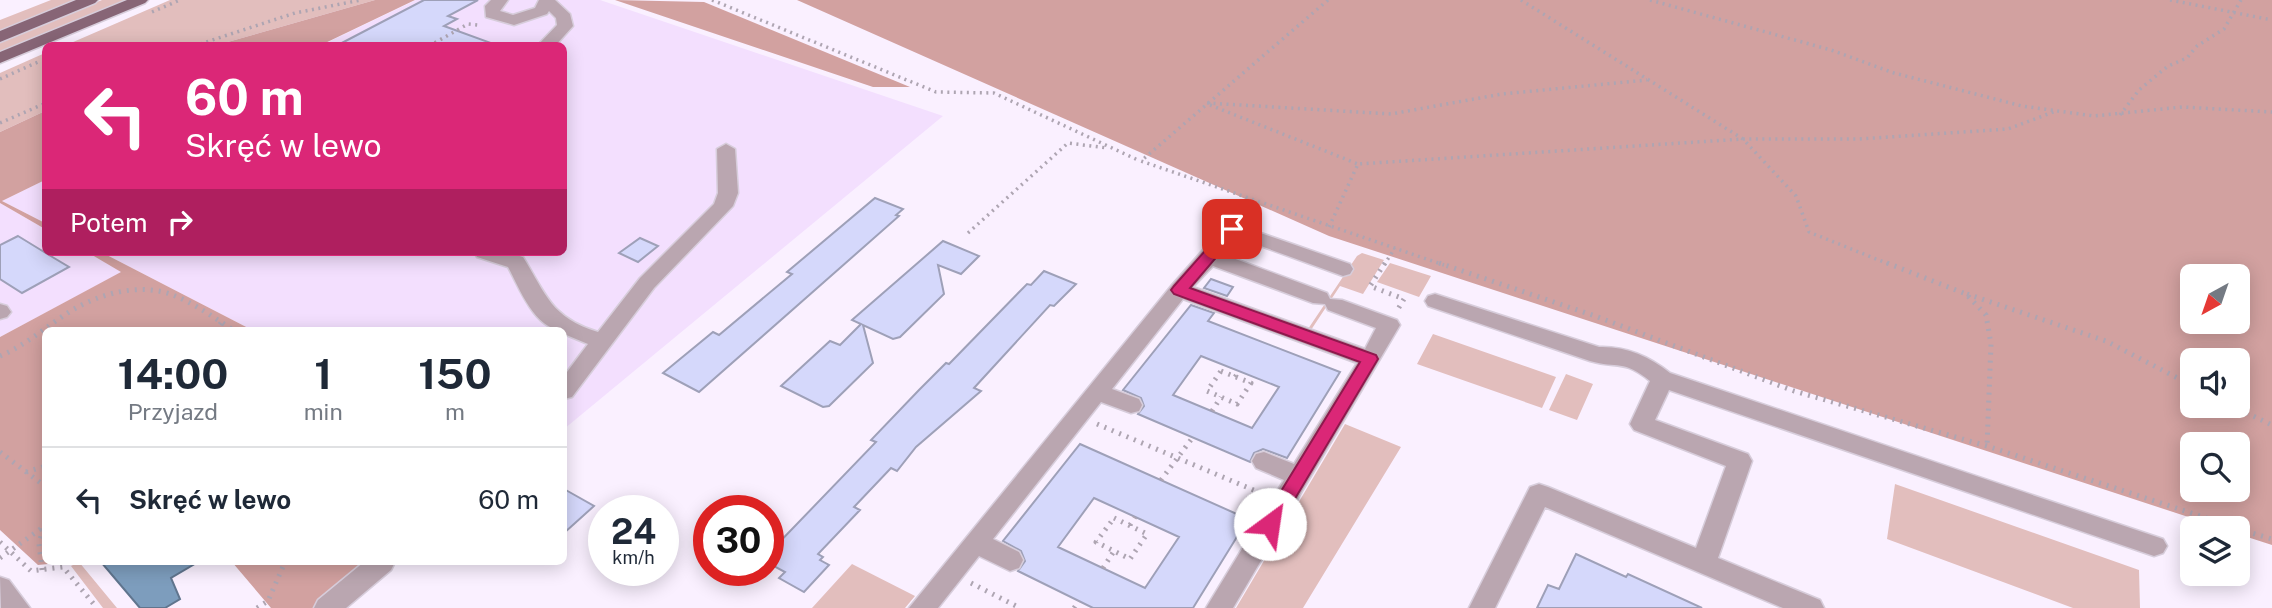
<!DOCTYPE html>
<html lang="pl">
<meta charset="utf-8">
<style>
body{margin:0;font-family:"Public Sans",sans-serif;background:#f6f6f7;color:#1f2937;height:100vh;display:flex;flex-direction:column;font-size:26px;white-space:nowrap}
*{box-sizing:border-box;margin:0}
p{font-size:23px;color:#747a83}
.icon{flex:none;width:38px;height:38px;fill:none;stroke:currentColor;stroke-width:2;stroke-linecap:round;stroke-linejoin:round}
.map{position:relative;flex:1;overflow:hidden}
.panel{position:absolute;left:42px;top:327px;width:525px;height:238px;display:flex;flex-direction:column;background:#fff;border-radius:10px;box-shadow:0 4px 18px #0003}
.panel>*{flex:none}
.hud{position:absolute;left:42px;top:42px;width:525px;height:214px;border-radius:10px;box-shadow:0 4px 18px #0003;background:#db2777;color:#fff;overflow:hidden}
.needle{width:46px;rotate:220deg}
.tools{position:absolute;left:2180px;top:264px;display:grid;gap:14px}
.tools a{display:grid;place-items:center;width:70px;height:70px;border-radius:10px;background:#fff;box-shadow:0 4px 18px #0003;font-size:35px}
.speed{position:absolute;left:588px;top:495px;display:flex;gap:14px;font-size:35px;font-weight:700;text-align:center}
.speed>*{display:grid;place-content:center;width:91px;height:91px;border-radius:50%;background:#fff;box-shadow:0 4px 18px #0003;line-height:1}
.speed small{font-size:18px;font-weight:400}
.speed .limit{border:10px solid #d22;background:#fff;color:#111}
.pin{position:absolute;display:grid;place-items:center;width:60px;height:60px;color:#fff;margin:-30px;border-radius:14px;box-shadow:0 4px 10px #0006}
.me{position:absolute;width:77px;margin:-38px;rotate:31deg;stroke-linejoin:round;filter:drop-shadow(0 0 5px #0008)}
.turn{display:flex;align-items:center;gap:24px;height:147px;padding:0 28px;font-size:32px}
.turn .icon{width:91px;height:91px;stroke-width:2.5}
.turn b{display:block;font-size:49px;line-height:60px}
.then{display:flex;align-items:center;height:66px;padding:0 28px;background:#0003;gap:14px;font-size:26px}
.eta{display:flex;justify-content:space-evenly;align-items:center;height:119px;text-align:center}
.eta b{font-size:42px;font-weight:700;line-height:49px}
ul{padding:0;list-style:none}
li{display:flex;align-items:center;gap:21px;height:105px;padding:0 28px;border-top:2px solid #e0e1e3}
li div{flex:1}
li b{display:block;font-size:26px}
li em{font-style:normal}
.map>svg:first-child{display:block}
.built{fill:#f3dffe}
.green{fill:#e2bebd}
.forest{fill:#d2a1a0;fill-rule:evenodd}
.water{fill:#7d9dbd;stroke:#60758e;stroke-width:2}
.building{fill:#d5d8fb;stroke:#9ea0b8;stroke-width:2;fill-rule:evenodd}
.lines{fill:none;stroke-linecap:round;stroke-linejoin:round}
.minor-casing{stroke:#d7cddb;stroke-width:3}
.major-casing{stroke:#d7cddb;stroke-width:3}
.path-far1{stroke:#aea5b2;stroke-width:3.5;stroke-dasharray:2 4.5;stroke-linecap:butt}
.path{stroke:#aea5b2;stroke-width:5;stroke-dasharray:2 6;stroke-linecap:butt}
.minor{fill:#baa6b0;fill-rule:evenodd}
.major{fill:#876576;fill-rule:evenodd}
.route{fill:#db2777;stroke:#8e194d;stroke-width:2}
</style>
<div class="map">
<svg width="2272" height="608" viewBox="0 0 2272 608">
<rect width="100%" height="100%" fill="#faf0ff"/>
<path class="built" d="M416,0H600L943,116L564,429V331H254L101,252H564V46L322,45Z
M45,180V223L2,201Z
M0,203L45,229L46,252H87L122,272L0,337Z"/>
<path class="green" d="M51,0H77L0,31V20Z
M102,0H129L0,53V42Z
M170,0H375L217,45L64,46Z
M45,53V111L0,132V73Z
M1362,253L1384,260L1363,294L1340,286L1311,330L1308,329L1357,256Z
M1390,263L1431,276L1419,297L1377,282Z
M1433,334L1556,377L1542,408L1417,364Z
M1566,374L1593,384L1577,420L1549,410Z
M1345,424L1401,447L1303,608H1236Z
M1895,484L2139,570L2140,608H2073L1887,539Z
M79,562L117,608H103L71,566Z
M852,564L915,596L905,608H812Z"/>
<path class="forest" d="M375,0H415L321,45H217Z
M615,0L704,2L910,87H873Z
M797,0H2272V545L2238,534V528H2222L1329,236ZM2193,276H2238V322H2193ZM2193,360H2238V406H2193ZM2193,444H2238V490H2193Z
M45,111V180L2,201L45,223V229L0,203V132Z
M87,252H101L254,331H46V562H68L38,565L0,530V337L121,272Z
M232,562H372L317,608H271Z"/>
<path class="water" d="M101,562H198L171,578L180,599L165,608H140Z"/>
<path class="building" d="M424,0H478L448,16L457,19L444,26L491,43L490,46H336Z
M875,198L903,209L896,215L899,216L699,392L663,373L713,332L719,335L792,274L787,272Z
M18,236L49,255L69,267L22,293L0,279V245Z
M640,238L658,246L638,262L619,253Z
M943,241L979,256L961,274L938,265L944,294L900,337L893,339L863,325L873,363L829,406L823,407L781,386L830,341L840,345L861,324L852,320Z
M1044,271L1076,284L1054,306L1050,305L974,388L981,391L916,447L897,471L891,468L854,507L860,510L818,554L823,557L820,560L829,565L804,592L779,578L785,572L768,563V554L876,442L871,440L919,390L946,363L949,364L1027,284L1031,285Z
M1211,279L1233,287L1227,296L1204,288Z
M1191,305L1214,313L1208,321L1340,372L1287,458L1263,449L1254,453L1250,462L1138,414L1144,406L1141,398L1123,390ZM1201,356L1279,387L1252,428L1173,395Z
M1080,444L1248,519L1193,608H1093L1018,571L1025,561L1021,551L1003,541ZM1094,498L1179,537L1145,588L1058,547Z
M564,489L594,506L564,533Z
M1576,554L1626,577L1628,574L1702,608H1537L1548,585L1559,589Z"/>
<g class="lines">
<g class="minor-casing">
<path id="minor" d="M491,0H508L500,11L513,15L535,8L539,0H555L570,14L573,26L555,46H537L557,25L556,18L549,11L547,14L514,25L486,17L485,6Z
M726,144L735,149L738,193L733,206L654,288L572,397L564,399V376L588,344L564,334V331C534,329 520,289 508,267L477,257L474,252H506L523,257C546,294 551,318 598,332L640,278L714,204L718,193L717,149Z
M1232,223L1350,264L1353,269L1350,274L1343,276L1236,237L1222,254L1327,293L1330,299L1342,300L1397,320L1400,325L1233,608H1206L1284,480L1256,468L1252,461L1256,454L1264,452L1294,464L1357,363L1183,299L1112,389L1139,399L1142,405L1139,411L1131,413L1101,402L993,539L1019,552L1023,560L1019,568L1010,571L979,556L938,608H909L1172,285L1225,225ZM1213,266L1313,303L1325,304L1328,310L1376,328L1365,349L1193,287Z
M1435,294L1599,347C1626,346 1649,356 1670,373L2163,539L2167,546L2163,553L2154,556L1669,390L1655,420L1748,454L1752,461L1718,558L1820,600L1824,608H1783L1545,507L1495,608H1469L1530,487L1539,484L1548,487L1696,548L1726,466L1634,430L1630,424L1650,381C1623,359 1618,369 1590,361L1428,306L1425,301L1428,296Z
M0,304L7,306L11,312L7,317L0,319Z
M364,562H395L391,570L346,608H314L318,600Z
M0,577L9,580L30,608H1Z"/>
</g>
<g class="major-casing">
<path id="major" d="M76,0H98L95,3L0,42V31Z
M127,0H148L145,3L0,63V52Z"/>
</g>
<path class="path-far1" d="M712,0L936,92L994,93L1140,161
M1328,0L1141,161L1444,265
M1521,0L1743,139L1796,196L1809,232L1891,265
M1650,0L1831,50L1894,73L2022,106L2094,116L2182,107L2272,112
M2170,0L2272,20
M152,12L180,0
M194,46L295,13L361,0
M429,46L468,24L478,25
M0,79L38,62
M1207,103L1391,114L1502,94L1647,80
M1210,105L1358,164
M2120,115L2139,90L2168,66L2187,58L2197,46L2224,29L2241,0
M0,123L46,103
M1329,227L1358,164L1743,139H1859L2008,129L2056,111
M968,233L1068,143L1107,148
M1384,265L1395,248"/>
<path class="path" d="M1385,263L1370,286L1404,299L1398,309
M1439,263L1595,316L1794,391L1987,446L2237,528
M1887,263L1966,294L1986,315L1991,344L1987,446
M1967,294L2106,341L2193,386
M215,331L221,323
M0,356C24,346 42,330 63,316C92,296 135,282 170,294C193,302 214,318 235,331
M1221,371L1251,383L1237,404L1207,391Z
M1235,377L1240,371
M2232,406L2272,425
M1212,411L1221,397
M1097,424L1263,494
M0,452L46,487
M26,472L46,466
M1161,480L1193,437
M1114,518L1147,534L1130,559L1096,542Z
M1130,525L1135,517
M2238,529L2272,539
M0,542L31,571L63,567L97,608
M0,558L46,525
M1103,568L1114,551
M42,570L39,544L43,528
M971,583L1020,608
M257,608L268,601L285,562
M1074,608L1079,601"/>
<use href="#minor" class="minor"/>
<use href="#major" class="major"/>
</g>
<path class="route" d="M1232,225L1239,229L1237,233L1190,288L1376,355L1378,359L1277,529L1270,532L1264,529L1261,524L1264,519L1360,362L1174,294L1171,290L1174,286L1227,226Z"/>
</svg>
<div class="tools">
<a><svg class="needle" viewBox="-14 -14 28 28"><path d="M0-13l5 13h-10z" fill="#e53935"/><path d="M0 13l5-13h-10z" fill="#747a83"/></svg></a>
<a><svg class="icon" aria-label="sound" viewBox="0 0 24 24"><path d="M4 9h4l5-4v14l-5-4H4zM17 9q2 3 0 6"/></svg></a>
<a><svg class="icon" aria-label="search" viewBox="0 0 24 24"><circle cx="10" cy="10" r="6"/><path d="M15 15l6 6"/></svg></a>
<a><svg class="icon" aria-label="layers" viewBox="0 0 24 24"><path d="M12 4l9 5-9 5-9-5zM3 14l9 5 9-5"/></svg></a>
</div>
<div class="speed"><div>24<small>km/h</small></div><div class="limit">30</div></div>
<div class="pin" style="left:1232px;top:229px;background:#d93025"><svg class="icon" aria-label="arrive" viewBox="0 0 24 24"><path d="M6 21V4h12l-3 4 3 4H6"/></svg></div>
<svg class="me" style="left:1270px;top:524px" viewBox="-20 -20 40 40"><circle r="19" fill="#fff"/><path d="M0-13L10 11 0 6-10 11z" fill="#db2777"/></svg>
<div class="hud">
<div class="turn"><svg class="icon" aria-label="left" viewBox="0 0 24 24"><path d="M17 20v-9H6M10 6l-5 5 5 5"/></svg><div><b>60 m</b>Skręć w lewo</div></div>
<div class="then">Potem<svg class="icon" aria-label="right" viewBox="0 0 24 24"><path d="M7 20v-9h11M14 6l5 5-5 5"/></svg></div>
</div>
<section class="panel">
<div class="eta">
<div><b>14:00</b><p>Przyjazd</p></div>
<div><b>1</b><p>min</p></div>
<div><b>150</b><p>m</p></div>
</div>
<ul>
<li><svg class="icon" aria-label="left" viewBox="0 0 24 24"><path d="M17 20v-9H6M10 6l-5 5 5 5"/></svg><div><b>Skręć w lewo</b></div><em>60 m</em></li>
</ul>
</section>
</div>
